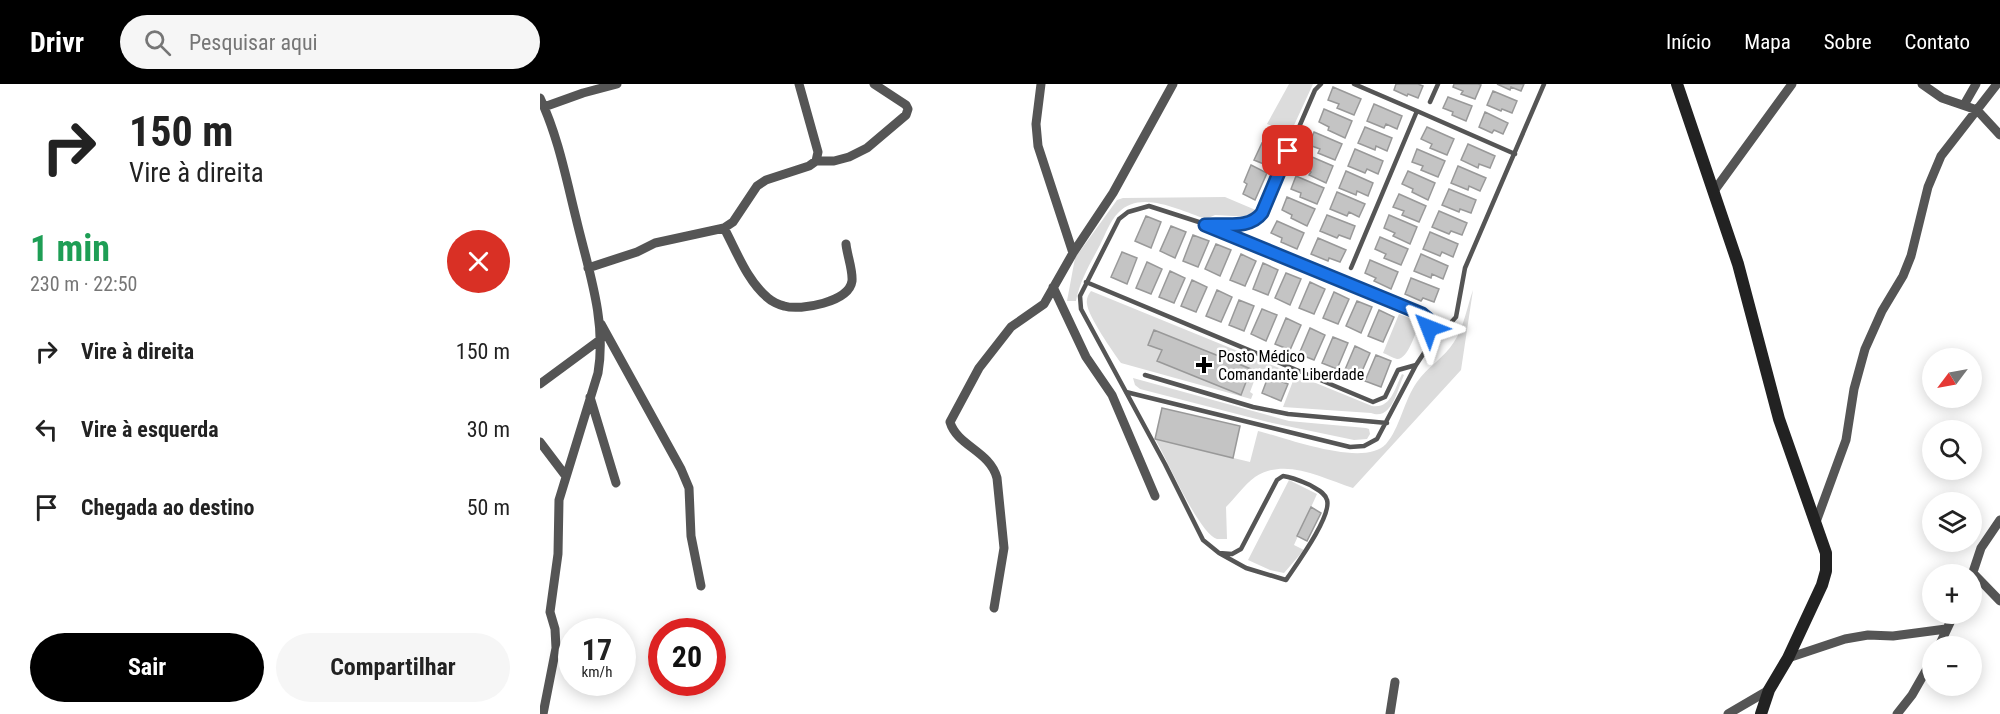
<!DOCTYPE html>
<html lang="pt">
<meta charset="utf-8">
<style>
body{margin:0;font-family:"Roboto Condensed",sans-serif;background:#f6f6f6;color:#222;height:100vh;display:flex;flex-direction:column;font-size:22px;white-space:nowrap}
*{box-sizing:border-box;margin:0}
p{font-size:20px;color:#767676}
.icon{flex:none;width:33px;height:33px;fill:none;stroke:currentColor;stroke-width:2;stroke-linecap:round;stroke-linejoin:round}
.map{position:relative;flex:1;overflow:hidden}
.sheet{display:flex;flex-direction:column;background:#fff;width:540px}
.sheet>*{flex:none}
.guide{background:#fff;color:#222;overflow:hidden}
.needle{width:39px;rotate:238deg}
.controls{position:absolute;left:1382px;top:264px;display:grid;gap:12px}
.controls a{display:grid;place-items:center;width:60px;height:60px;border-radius:50%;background:#fff;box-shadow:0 3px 15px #0003;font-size:30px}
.speed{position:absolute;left:18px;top:534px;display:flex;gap:12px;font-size:30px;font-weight:700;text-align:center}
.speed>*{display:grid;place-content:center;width:78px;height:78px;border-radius:50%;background:#fff;box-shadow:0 3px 15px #0003;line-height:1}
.speed small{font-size:15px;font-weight:400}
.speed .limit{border:9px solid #d22;background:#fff;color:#111}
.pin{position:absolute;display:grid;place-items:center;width:51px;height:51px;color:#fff;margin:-26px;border-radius:12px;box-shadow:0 3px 9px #0006}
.me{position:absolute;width:66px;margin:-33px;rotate:315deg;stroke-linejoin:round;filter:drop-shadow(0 0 4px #0008)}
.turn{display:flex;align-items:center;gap:21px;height:126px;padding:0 30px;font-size:27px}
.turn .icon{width:78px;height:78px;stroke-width:2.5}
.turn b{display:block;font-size:42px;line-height:51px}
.round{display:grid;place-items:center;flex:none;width:63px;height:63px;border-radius:32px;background:#f6f6f6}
.overview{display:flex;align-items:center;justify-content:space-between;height:102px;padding:0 30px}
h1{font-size:36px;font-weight:700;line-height:45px;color:#1e9e55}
.cta{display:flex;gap:12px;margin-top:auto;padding:12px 30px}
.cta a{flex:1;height:69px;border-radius:36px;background:#000;color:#fff;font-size:24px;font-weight:700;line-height:69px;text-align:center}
.cta a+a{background:#f6f6f6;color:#222}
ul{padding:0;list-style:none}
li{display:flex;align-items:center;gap:18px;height:78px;padding:0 30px}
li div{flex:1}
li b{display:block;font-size:22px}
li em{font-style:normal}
header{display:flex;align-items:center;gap:36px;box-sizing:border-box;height:84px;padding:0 30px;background:#000;color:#fff}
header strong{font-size:28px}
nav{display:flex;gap:33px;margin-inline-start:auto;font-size:21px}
.search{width:420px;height:54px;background:#f6f6f6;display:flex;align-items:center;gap:15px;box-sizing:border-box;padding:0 21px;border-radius:33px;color:#767676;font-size:22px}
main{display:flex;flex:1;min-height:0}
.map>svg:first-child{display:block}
.green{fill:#dcdcdc}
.building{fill:#c4c4c4;stroke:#999;stroke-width:1.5}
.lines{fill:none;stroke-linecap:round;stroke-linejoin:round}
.lane{stroke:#555;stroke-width:4.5}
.street{stroke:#555;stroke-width:9}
.secondary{stroke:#222;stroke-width:12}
.route-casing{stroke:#114b97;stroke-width:15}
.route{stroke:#1a73e8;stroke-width:10}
.poi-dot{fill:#000;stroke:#fff;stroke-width:2}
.labels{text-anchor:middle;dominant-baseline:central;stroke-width:5;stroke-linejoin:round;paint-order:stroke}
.poi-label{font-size:16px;fill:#000;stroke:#fff;text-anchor:start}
</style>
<header>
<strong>Drivr</strong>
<div class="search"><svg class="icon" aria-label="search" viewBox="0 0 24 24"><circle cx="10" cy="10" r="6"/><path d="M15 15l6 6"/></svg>Pesquisar aqui</div>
<nav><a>Início</a><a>Mapa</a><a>Sobre</a><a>Contato</a></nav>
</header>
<main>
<section class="sheet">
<div class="guide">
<div class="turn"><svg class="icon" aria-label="right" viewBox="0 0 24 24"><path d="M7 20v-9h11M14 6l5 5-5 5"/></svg><div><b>150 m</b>Vire à direita</div></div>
</div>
<div class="overview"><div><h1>1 min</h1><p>230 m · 22:50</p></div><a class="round" style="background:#d93025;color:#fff"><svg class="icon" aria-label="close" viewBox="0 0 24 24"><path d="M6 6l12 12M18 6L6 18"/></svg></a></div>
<ul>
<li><svg class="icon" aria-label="right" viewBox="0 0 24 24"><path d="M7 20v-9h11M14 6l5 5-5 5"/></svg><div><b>Vire à direita</b></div><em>150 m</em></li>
<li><svg class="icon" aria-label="left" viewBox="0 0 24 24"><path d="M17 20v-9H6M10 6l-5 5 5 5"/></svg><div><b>Vire à esquerda</b></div><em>30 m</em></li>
<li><svg class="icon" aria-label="arrive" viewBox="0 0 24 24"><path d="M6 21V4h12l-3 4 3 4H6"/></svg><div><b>Chegada ao destino</b></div><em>50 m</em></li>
</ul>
<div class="cta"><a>Sair</a><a>Compartilhar</a></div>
</section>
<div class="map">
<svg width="1460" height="630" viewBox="0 0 1460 630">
<rect width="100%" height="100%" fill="#fff"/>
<path class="green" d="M749,0H773L750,50L727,40Z
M685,113L718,127L712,133L675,131L666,135C640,127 601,105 578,129C570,137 565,151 560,161C550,180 540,196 536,217H527L535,174L577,116L583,114Z
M933,206L921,286L813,404C782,394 745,373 715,393C704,401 695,414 686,423L687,455C684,455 680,455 677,455C659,450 627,375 615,355L710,378L718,347C746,354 824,384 846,360C860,344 864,316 877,298C887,283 904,274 914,258C924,243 927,223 933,206Z
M551,207L832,322C851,325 855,304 862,290L864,291C857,306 852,337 831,329L743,323L753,297L719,284L710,308L713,310L711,315L581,279C573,268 548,232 547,220C546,215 548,211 551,207Z
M859,230L880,238C876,247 868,276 857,275C852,274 847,270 843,269Z
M593,294L749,337L826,344L829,345L830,350L827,355L814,356L728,338L600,305L595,301Z
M749,396L777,410L754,461L764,466L744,489L730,486L708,476Z"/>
<path class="building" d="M856,0H878L883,2L878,14L868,10L867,12L854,6Z
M914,0H938L941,1L935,15L921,10L923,7L913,3Z
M957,0H984L981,7L971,3L970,6Z
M793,3L821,15L814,31L797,24L799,20L788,16Z
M953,7L977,17L972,29L962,25L961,27L947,21Z
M908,13L932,22L926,37L912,31L913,28L903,24Z
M834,20L862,32L857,45L846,40L844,44L827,37Z
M784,25L812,37L805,54L788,46L789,43L779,38Z
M945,28L968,39L963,50L954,46L952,49L939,43Z
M825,43L852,54L847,67L836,62L835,66L818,59Z
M887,43L914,55L907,71L890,64L892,60L881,55Z
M774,48L802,60L795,76L778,69L780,65L769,61Z
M730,50L742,55L731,83L714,76L722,59L725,60Z
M928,60L955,72L950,84L939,80L938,84L921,76Z
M815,65L843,77L838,90L827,85L825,89L808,82Z
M877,65L905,77L898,93L881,86L883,82L872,78Z
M765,70L793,82L786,99L769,91L771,88L760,83Z
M711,81L727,89L715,116L703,110L707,100L704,98Z
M918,82L946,94L940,107L929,102L928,106L911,99Z
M806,87L833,99L828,112L817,107L816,111L799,104Z
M868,87L895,99L888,116L872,108L873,105L862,100Z
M756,92L784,104L777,120L760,113L761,109L751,105Z
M909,105L936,116L931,129L920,125L919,128L902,121Z
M797,108L825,120L819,133L809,128L807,132L790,125Z
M859,110L886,122L879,138L862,131L864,127L853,123Z
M747,113L775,125L767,142L751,134L752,131L742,126Z
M899,127L927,139L922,151L911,147L909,150L892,143Z
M787,131L815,142L810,155L799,151L797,154L780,147Z
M849,131L877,143L870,160L853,152L855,149L844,144Z
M606,132L621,138L611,164L595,157Z
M737,137L764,149L757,165L741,158L742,154L731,149Z
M631,142L646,148L635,174L620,167Z
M890,148L918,160L913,173L902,168L900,172L883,165Z
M653,151L669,157L658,183L643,177Z
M840,153L868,165L861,181L844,174L846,170L835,165Z
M778,154L806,166L800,178L789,174L788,177L771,170Z
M676,160L691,166L680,192L665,185Z
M582,168L597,174L587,200L571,193Z
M701,170L716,177L705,202L690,196Z
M881,170L908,182L903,195L892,190L891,194L874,187Z
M830,176L858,188L851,205L834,197L836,194L825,189Z
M607,178L622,185L611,210L596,204Z
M723,179L738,186L728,211L713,205Z
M630,187L645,194L634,219L619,213Z
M746,189L761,195L750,221L735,214Z
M871,194L899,205L894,218L883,214L881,217L865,210Z
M652,196L667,203L656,228L641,222Z
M770,198L785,205L774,230L759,224Z
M677,206L692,213L681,238L666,232Z
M794,208L809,215L798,240L783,234Z
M699,216L714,222L704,247L689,241Z
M817,217L832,223L821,249L806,242Z
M722,225L737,231L726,257L711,250Z
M839,226L854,233L843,258L828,252Z
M746,234L761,241L750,266L735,260Z
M770,244L785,251L774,276L759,270Z
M614,246L711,285L701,311L617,277L622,266L608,261Z
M793,253L808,259L797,285L782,279Z
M815,262L830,269L819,294L804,288Z
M836,271L851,277L841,303L825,297Z
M728,293L748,300L741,317L722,309Z
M622,324L700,342L693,374L615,355Z
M771,423L781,429L767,457L757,452Z"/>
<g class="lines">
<path class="lane" d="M890,18L898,0
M877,27L975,70
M668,140C687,139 709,145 722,129L775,6L781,0
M811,184L877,27L814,0
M546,198L833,318L845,313L858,286L876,281
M605,291L713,323L748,330L847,339
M586,308L810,363L824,362L837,355L876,281L886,266L916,233L925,184L1004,0
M743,392C752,393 761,397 770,401C776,405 785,408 787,416C792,432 756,481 746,496L706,484L679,469L692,470L701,465L737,396Z
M679,469L663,456L625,380L541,225L540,212L579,135L588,128L609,122L665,140L882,230L888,235L889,244L886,266"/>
<path class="street" d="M259,0L278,68L276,77
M501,0L496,40L498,62L533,169
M1382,0L1402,14L1437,26L1460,51
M0,14C18,52 26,94 36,134C48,185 67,237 58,289L19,416L18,470L10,528L15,545L16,564L3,630
M1424,21L1436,0
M4,23L43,9L77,0
M1174,107L1252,0
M184,144C196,166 207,197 228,214C231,217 239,221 244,222C261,227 309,218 312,197C313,186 307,171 306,160
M48,184L97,168L115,159L184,144L193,138L217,102L226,96L269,82L276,77H294L309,73L327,64L366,31L368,25L366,21L334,0
M513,203L546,273L572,311L615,412
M61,240L141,385L149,404L151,452L161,502
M0,300L61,255
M50,313L76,399
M0,358L25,391
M1276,438L1306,356L1314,305L1325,265L1342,227L1363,192L1371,172L1388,103L1401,72L1457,0
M1433,489L1460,517
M1431,494L1441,464L1460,436
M454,524L464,464L457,394C450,367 417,362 410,338L439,284L471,243L504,220L533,169L573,109L633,0
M1399,562L1414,530
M1248,574L1305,555L1328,551L1353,552L1406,545
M850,630L855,598
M1188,630L1229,606
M1357,630L1372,611L1392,576"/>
<path class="secondary" d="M1137,0L1198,180L1239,335L1286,469V487L1282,501L1248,574L1229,606L1221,630"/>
</g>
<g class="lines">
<g class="route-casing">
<path id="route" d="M748,67L722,129C709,146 685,139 665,141L882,230L888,235L889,244"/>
</g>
<use href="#route" class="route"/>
</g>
<path class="poi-dot" d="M661 272h6v6h6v6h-6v6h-6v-6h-6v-6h6z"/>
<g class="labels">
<g class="poi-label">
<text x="678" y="272">Posto Médico<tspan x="678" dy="18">Comandante Liberdade</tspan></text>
</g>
</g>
</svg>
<div class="controls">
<a><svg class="needle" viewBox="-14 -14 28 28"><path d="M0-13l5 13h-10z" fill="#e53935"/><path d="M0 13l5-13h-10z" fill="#767676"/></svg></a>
<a><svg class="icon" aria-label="search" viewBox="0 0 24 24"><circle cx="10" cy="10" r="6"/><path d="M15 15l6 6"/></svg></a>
<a><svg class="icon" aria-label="layers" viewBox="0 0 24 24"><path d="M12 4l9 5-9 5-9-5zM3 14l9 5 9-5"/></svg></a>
<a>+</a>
<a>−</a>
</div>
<div class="speed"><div>17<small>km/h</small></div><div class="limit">20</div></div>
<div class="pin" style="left:748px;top:67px;background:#d93025"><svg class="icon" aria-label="arrive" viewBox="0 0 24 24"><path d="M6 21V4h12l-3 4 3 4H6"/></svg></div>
<svg class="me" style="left:889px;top:244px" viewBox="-20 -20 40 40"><path d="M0-17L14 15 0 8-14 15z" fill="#1a73e8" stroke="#fff" stroke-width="4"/></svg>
</div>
</main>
